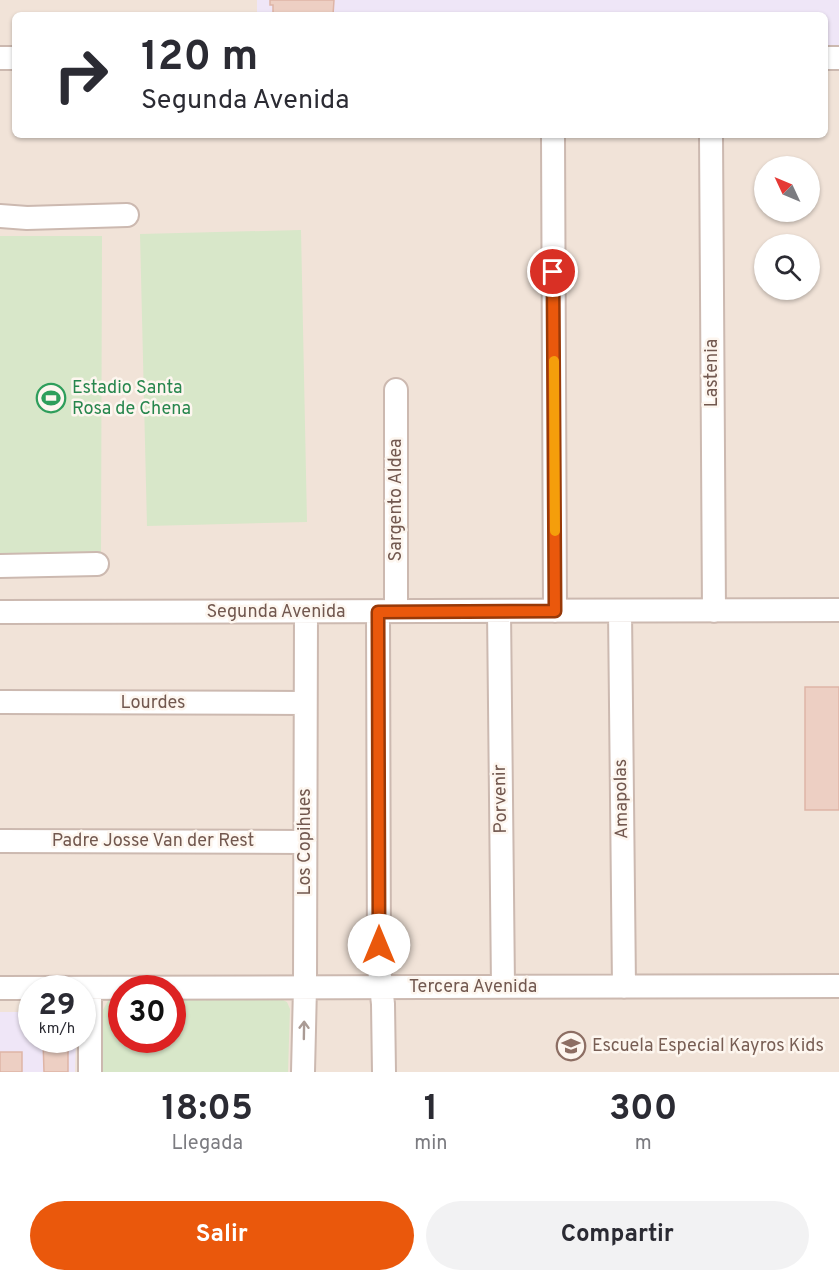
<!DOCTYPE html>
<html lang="es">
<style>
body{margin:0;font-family:Overpass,sans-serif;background:#f2f2f3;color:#2b2b33;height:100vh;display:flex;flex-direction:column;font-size:22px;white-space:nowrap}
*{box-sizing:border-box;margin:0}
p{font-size:20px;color:#7c7c81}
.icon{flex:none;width:33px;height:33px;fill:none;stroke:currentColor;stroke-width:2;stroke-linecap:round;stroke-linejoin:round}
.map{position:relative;height:1072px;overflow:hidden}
.details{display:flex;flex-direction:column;background:#fff;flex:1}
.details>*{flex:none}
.top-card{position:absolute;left:12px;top:12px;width:816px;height:126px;border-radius:9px;box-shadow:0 2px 4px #0004;background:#fff;color:#2b2b33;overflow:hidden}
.needle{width:39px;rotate:314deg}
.tools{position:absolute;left:754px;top:156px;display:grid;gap:12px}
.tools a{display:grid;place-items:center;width:66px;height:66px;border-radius:50%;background:#fff;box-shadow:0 2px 4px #0004;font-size:30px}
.speed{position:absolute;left:18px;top:975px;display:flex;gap:12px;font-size:30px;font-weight:700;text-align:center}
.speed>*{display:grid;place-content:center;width:78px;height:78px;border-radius:50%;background:#fff;box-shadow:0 2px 4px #0004;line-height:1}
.speed small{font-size:15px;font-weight:400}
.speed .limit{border:9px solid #d22;background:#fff;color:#111}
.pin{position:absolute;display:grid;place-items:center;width:51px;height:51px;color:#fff;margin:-26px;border:3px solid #fff;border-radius:50%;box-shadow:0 2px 6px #0007}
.me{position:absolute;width:66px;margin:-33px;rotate:0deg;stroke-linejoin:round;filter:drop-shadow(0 0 4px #0008)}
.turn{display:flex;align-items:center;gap:21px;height:126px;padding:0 30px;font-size:27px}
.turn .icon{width:78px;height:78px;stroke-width:2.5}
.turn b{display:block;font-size:42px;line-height:51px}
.eta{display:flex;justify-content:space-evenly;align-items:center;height:102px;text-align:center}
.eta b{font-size:36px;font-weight:700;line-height:42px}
.primary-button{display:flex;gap:12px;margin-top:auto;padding:12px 30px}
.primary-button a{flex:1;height:69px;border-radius:36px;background:#ea580c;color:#fff;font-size:24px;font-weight:700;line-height:69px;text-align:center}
.primary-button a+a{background:#f2f2f3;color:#2b2b33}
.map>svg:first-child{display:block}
.residential{fill:#f1e3d8;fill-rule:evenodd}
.education{fill:#efe6f7}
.green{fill:#d8e7c9}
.building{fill:#edcfc3;stroke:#deb5a6;stroke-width:1.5}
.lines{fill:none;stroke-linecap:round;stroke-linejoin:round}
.minor-casing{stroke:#ccb9b0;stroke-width:26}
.minor{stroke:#fff;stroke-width:22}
.oneway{stroke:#aa9b95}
.route-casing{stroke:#983908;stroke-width:15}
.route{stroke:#ea580c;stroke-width:10}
.slow{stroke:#f59e0b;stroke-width:10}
.labels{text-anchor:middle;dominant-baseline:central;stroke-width:5;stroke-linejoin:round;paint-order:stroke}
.street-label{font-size:18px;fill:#72584f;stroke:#fdf6ef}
.leisure-label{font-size:18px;fill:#27864d;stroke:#fdf6ef;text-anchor:start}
.education-label{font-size:18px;fill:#785e54;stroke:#fdf6ef;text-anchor:start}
</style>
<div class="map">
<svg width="839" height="1072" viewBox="0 0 839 1072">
<rect width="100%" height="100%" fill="#faf2e9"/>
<path class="residential" d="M0,0H839V1072H0ZM15,15H825V135H15ZM765,166H810V212H765ZM765,244H810V290H765ZM32,988H82V1040H32ZM122,988H172V1040H122Z"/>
<path class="education" d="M257,0H839V45H825V15H257Z
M0,1012H31L32,1040H76L75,1072H0Z"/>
<path class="green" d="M301,230L307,522L147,526L140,234Z
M0,236H102L101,561H0Z
M117,996H121L122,1040H172L173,996L277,997L287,1002L290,1009L288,1072H103V1010L109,999Z"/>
<path class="building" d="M270,0H334L333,15H273V5H270Z
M805,687H839V810H805Z
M43,1040H68V1072H44Z
M0,1052H22V1072H0Z"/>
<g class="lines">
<g class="minor-casing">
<path id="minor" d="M0,58H15
M825,58H839
M553,135L555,611
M711,135L714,611
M0,216L27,218L127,215
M396,390V611
M0,566L97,564
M499,611L503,987
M620,611L624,987
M0,612L839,610
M378,612L379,968L383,1004L384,1072
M0,702L305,703
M0,841L305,842
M0,988L839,986
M90,1072V988
M303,1072L305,987L306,612"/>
</g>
<use href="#minor" class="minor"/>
</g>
<defs><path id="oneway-shaft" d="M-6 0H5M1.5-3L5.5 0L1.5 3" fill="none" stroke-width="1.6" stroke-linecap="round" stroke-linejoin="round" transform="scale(1.5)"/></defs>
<use class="oneway" href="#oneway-shaft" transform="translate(304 1030) rotate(-89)"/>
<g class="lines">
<g class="route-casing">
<path id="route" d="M379,945L378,612L555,611L553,272"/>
</g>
<use href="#route" class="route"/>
<path class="slow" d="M554,361L555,531"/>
</g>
<defs>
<g id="stadium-ring" transform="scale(1.5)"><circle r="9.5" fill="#fdf6ef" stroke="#2e9e5b" stroke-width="1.5"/><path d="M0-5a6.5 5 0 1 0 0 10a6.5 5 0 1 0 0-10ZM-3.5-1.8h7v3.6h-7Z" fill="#2e9e5b"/></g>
<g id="school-ring" transform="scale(1.5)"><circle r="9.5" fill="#fdf6ef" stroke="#8d6e63" stroke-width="1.5"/><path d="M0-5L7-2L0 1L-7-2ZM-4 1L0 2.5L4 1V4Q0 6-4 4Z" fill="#8d6e63"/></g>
</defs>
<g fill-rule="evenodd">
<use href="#stadium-ring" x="51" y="398"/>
<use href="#school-ring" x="571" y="1046"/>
</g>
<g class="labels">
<g class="street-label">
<text transform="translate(712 373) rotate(-90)">Lastenia</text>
<text transform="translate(396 500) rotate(-90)">Sargento Aldea</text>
<text x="276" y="612">Segunda Avenida</text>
<text x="153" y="703">Lourdes</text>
<text transform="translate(501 799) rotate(-91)">Porvenir</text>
<text transform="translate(622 799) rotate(-91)">Amapolas</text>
<text x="153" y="841">Padre Josse Van der Rest</text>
<text transform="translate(305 842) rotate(-90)">Los Copihues</text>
<text x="473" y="987">Tercera Avenida</text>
</g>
<g class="leisure-label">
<text x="72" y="388">Estadio Santa<tspan x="72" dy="21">Rosa de Chena</tspan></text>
</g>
<g class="education-label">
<text x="592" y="1046">Escuela Especial Kayros Kids</text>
</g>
</g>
</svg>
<div class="tools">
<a><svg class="needle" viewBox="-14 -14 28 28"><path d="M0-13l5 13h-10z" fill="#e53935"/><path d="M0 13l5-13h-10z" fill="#7c7c81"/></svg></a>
<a><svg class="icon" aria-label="search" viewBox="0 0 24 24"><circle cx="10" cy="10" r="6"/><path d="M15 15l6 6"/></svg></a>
</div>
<div class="speed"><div>29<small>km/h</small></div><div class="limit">30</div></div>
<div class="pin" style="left:553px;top:272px;background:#d93025"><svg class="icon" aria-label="arrive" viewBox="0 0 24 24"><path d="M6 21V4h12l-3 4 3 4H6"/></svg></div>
<svg class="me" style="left:379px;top:945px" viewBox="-20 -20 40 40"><circle r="19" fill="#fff"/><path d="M0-13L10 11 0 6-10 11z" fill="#ea580c"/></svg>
<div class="top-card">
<div class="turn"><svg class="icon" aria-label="right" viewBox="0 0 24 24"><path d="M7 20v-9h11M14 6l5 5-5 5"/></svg><div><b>120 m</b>Segunda Avenida</div></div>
</div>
</div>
<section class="details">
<div class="eta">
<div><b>18:05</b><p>Llegada</p></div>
<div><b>1</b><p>min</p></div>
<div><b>300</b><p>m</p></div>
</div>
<div class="primary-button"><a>Salir</a><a>Compartir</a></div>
</section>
